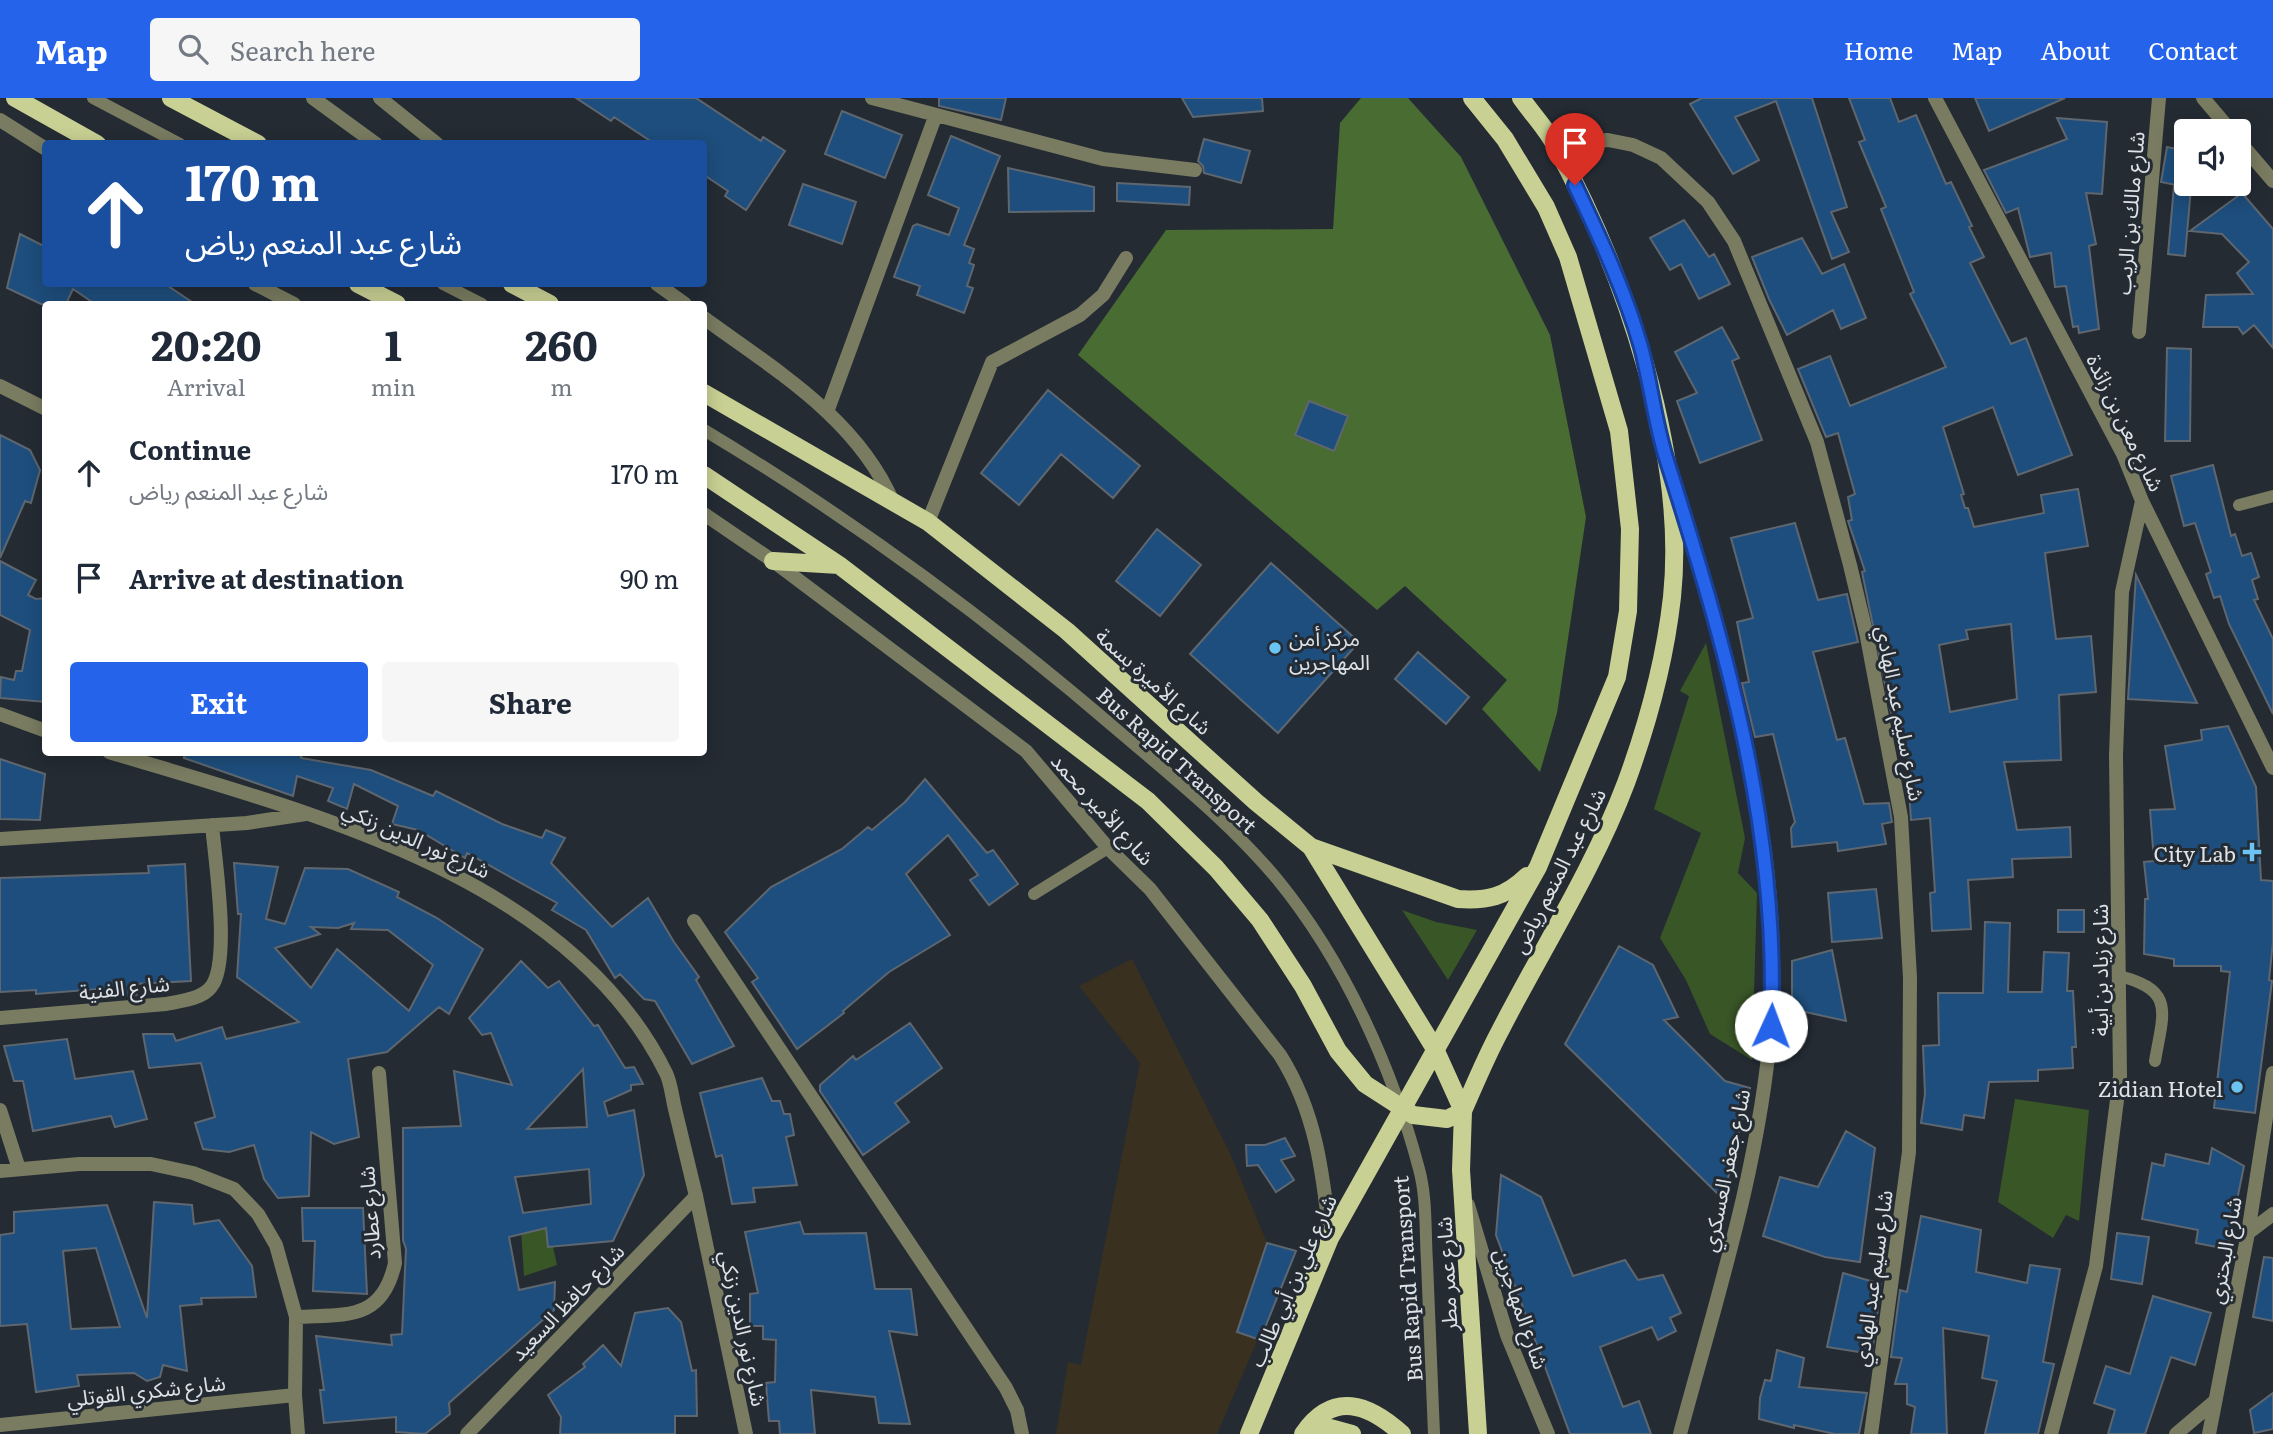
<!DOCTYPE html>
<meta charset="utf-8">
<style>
body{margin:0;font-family:Literata,"Noto Sans Arabic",serif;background:#f6f6f7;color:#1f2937;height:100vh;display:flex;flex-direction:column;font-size:26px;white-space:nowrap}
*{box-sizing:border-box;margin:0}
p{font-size:23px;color:#747a83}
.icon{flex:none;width:38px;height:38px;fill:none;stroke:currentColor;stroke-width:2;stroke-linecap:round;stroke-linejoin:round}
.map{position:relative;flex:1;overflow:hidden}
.panel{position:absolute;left:42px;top:203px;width:665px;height:455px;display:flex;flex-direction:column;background:#fff;border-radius:7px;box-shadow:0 4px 18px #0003}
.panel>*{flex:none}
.top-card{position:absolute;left:42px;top:42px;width:665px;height:147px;border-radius:7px;box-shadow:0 4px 18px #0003;background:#1a4fa0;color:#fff;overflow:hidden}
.controls{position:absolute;left:2174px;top:21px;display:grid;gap:14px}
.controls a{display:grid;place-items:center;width:77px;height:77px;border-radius:7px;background:#fff;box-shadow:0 4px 18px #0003;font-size:35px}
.pin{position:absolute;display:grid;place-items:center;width:60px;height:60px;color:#fff;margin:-72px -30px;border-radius:50% 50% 50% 0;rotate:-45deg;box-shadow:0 0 7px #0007}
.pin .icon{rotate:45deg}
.me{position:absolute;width:77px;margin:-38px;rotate:2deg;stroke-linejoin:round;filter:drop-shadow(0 0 5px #0008)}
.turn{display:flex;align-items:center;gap:24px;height:147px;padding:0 28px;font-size:32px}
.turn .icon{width:91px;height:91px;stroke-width:2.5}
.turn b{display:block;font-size:49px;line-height:60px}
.eta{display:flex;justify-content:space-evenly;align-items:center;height:119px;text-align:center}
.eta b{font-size:42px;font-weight:700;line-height:49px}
.action{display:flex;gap:14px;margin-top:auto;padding:14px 28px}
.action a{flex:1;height:80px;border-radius:7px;background:#2563eb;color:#fff;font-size:28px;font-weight:700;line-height:80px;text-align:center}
.action a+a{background:#f6f6f7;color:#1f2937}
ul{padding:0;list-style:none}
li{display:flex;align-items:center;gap:21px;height:105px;padding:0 28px}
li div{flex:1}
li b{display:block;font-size:26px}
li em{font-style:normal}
header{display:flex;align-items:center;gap:42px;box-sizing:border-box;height:98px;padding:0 35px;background:#2563eb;color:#fff}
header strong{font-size:33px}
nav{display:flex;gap:38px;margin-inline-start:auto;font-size:24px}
.search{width:490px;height:63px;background:#f6f6f7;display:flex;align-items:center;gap:18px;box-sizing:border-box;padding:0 24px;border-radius:7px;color:#747a83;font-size:26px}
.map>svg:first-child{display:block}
.commercial{fill:#3a3020}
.green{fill:#395627}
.forest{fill:#486c32}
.building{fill:#1e4e7d;stroke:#5e666f;stroke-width:2;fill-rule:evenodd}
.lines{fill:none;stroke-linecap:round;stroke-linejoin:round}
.service{stroke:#797c60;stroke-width:12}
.minor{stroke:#797c60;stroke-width:14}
.tertiary{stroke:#797c60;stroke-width:14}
.primary{stroke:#c9d093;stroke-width:18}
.route-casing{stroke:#184099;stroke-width:18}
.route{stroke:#2563eb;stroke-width:12}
.poi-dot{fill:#6bc3f2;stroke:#242b33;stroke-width:2.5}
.labels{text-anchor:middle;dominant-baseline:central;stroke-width:6;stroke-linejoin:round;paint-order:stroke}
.street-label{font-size:21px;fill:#dde2e7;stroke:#242b33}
.poi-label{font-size:21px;fill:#dde2e7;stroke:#242b33;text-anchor:end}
</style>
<header>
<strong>Map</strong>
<div class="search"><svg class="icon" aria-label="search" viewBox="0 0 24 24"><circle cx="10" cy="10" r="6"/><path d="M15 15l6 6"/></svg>Search here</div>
<nav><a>Home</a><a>Map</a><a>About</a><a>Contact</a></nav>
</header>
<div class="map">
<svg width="2273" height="1336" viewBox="0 0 2273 1336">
<rect width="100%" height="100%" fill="#242b33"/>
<path class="commercial" d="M1132,861L1230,1055L1267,1145L1296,1153L1217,1336H1056L1068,1264L1081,1267L1140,965L1079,888Z"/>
<path class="green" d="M1706,545L1745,740L1738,775L1757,795L1752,962L1710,936L1686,882L1660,840L1701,735L1654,711L1689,598L1680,593Z
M1402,812L1436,824L1477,832L1448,882Z
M2015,1001L2089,1012L2079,1123L2066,1117L2053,1140L1998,1104Z
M545,1113L557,1167L524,1178L520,1115Z"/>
<path class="forest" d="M1361,0H1408L1461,59L1550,237L1586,419L1557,615L1540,674L1482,611L1507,582L1405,488L1377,512L1078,257L1166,132L1333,131L1340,25Z"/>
<path class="building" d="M576,0H696L761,43L763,39L785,53L746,112L725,98L728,93L704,77V46H655L614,19L611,23Z
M939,0H1006L1001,22L939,8Z
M1182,0H1262L1263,13L1193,19Z
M1702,0H1812L1847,109L1831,114L1849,154L1832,161L1776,3L1735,19L1759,62L1733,76L1690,6Z
M1849,0H1890L1899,24L1916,17L1946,86L1951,84L1972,128L1969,129L1984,159L1970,165L2011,246L2026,240L2072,357L2018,377L1993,309L1943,329L1964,396L1961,397L1965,410H1968L1974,429L2044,415L2041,397L2078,391L2088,448L2045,455L2056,541L2091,538L2096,594L2059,597L2061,662L2004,664L2017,732L2070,729L2071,759L2012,761L2013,779L1968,782L1971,831L1932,833L1930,795L1935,794L1930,720L1911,722L1908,679H1912L1900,622L1894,624L1890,611L1862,474L1865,473L1848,423L1852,422L1848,399L1855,396L1838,335L1826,339L1798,271L1830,258L1850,308L1946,269L1910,196L1914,194L1881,111L1886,109L1859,44L1865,42ZM2011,526L2017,601L1950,614L1939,547L1968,541L1966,532Z
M1975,0H2065L1989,33Z
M842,13L902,37L885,80L825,56Z
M2057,20L2107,24L2102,96L2086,95L2096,146L2089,148L2099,231L2079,235L2078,228L2073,229L2066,188L2055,189L2051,155L2030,159L2018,110L2006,115L1984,72L2067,41Z
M951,38L1000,58L964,147L974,151L969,165L974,167L967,188L973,190L964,215L917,197L920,188L894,179L913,128L917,126L949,137L959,110L928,97Z
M1204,41L1250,53L1241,85L1204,75L1203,68L1198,63Z
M2167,49L2186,53V89L2161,84Z
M1008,70L1094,89V113L1009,114Z
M1117,85L1190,89L1189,107L1117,103Z
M803,86L856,104L842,146L789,127Z
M2174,88L2191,90L2185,158L2168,156Z
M2242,95L2273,131V250L2254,227L2243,236L2238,229H2203L2206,197L2253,196L2237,175L2249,164L2222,136L2190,133Z
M1684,122L1709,159L1714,156L1730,186L1699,201L1681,166L1670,172L1650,140Z
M20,136L46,149V186H165L195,206H95L73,191L66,206H41L7,190Z
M1802,140L1822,176L1844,166L1866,220L1841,231L1833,212L1787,237L1769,201L1752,159Z
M1722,229L1739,260L1732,263L1762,342L1700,365L1677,303L1697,295L1675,254Z
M2167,250L2191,251L2190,343H2165Z
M1048,292L1140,368L1113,400L1061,356L1019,407L981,375Z
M1309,303L1348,318L1334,353L1295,337Z
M0,337L30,352L40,372L31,405L25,403L0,460Z
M2213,367L2231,438L2235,436L2242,458L2251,455L2259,479L2252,482L2258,501L2254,502L2273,541V616L2229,526L2220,498L2214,500L2206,476L2211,474L2195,425L2184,428L2171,378Z
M1795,425L1818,502L1847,496L1858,544L1813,554L1837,642L1845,640L1864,706L1889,705L1892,724L1882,726L1886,746L1838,753L1837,744L1792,749L1791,730L1795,724L1773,636L1755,639L1742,585L1749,584L1737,524L1753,520L1731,440Z
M1157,431L1201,467L1160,518L1116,483Z
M0,463L36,482L28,497L36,501L46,500V604L0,600L1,579L14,582L16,573H22L30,532L0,517Z
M1271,465L1359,544L1278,635L1190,556Z
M2136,477L2197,605L2128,601Z
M1418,554L1469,599L1446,626L1395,581Z
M2228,628L2256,689L2261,782L2273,783V844L2269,882L2272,883L2255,1015L2214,1010L2230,874L2221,873V868H2174V861L2144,856L2145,801H2148L2144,764L2154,763L2150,712L2175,711L2165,648L2202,642L2201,632Z
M185,654H302L301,660L371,672L433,698L436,693L502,726L542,740L546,732L565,740L551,765L612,829L648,800L674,844L699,879L696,882L734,948L692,966L655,903L644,901L620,876L615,880L586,832L552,812L557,805L467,755L465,760L418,732L392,726L398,708L354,686L347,711L328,703L333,690L297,678L293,698L184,660Z
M0,661L45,676L40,722L0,721Z
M925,681L987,755L993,752L1018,786L989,807L970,782L978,777L948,737L906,776L950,837L889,874L843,913L844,915L797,951L752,884L758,880L725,834L771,789L842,751L868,729L872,732L905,704Z
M234,765L278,769L266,821L285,826L305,770L348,771L399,794L397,799L437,820L483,851L449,916L439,909L387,954L348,961L359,1039L334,1046L311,1034L309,1098L278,1100L264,1081L254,1047L229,1054L203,1051L195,1025L215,1019L201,965L149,970L143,936H173L176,943L222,929L226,941L299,924L237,879L241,816H238ZM354,825L351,831L388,832L433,867L409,913L337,851L311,890L275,850L320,836L311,829L338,830Z
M185,766L191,883L136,886L137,897L100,900L99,891L36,896V892L0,894V780L149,775L148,768Z
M1876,791L1882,840L1832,844L1828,795Z
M2058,812H2084V834H2058Z
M1985,824L2010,825L2008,894H2042L2044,854L2069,855L2067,893H2073L2076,949H2072L2073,970L2038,972V983L1989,984L1984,1020L1964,1017L1962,1032L1921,1025L1925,996L1923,948L1939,947L1938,895H1983Z
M1619,848L1653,867L1678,919L1664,922L1725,983L1750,990L1723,1101L1565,946Z
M1832,852L1846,923L1792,911V863Z
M521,863L548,890L559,883L594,928L598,927L625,970L634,969L643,986L631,987V992L604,1004L608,1018L634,1012L644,1077L613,1143L548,1149L546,1130L509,1139L519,1192L555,1184L554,1212L449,1305L450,1316L425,1336L396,1334V1319L324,1325L320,1292H324L316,1238L392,1247L391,1237L402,1236L406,1151L403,1142V1030L461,1028L454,973L512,987L491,935L482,937L469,920ZM583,971L587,1029L527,1031ZM589,1071L591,1106L523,1115L515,1079Z
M910,925L942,970L895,1005L909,1024L863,1057L820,993V987L853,958L856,962Z
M67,941L75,981L133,973L147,1021L115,1029L111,1018L33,1033L23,983H14L4,948Z
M762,980L772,1003H780L784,1016H790L794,1037L786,1039L797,1087L753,1090L755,1104L732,1106L722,1057L716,1059L700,995Z
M1846,1033L1875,1050L1860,1164L1825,1159L1763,1138L1780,1079L1818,1089Z
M1285,1040L1295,1058L1281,1062L1294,1082L1276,1094L1258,1067L1247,1068L1246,1047H1265Z
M2212,1050L2244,1068L2227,1151L2196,1145L2198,1132L2142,1121L2152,1065L2164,1068L2166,1056L2209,1066Z
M1501,1077L1541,1099L1573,1178L1625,1162L1638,1182L1663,1177L1681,1215L1670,1220L1676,1233L1658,1242L1652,1229L1600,1249L1623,1309L1639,1303L1651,1336H1570L1496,1137Z
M154,1104L192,1107L194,1126L219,1122L252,1168L256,1199L201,1200L202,1206L180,1208L187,1273L163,1267L160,1279L147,1283L134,1275L77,1277L79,1288L36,1294L27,1226L0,1228V1137L14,1135V1114L107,1107L147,1220ZM96,1150L120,1229L71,1231L63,1153Z
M302,1110H363L367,1196L313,1193L315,1143H303Z
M1921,1118L1981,1132L1976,1174L2027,1185L2030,1167L2060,1171L2043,1264L2054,1266L2038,1336H1985L1997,1283L1982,1280L1989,1238L1943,1230L1947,1336H1911L1915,1309L1907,1306V1286H1895L1902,1260L1891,1259L1900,1192L1907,1194Z
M800,1124L804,1136L866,1135L875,1191H911L917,1237L889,1233L910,1326L879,1325L875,1299L811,1292L815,1336H780L779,1323H769L766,1285L775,1284L776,1242L763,1241V1228H750V1196L758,1195L745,1134Z
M2117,1135L2149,1139L2142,1186L2111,1181Z
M1267,1145L1296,1153L1260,1242L1237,1234Z
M2264,1159L2273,1160V1223L2253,1219Z
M1843,1175L1881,1186L1872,1256L1827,1249Z
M2153,1198L2211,1215L2195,1267L2171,1259L2145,1336H2108L2115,1312L2094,1305L2106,1268L2130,1276Z
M668,1210L681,1224L692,1273L696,1272L697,1318H675V1336H560L561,1319L548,1297L585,1269L583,1266L603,1247L621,1268L635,1215Z
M1777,1252L1804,1260L1799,1289L1867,1295L1859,1336H1835L1794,1327V1330L1759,1321L1760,1300L1765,1282L1771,1283Z
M2273,1295V1331L2254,1335L2250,1312Z"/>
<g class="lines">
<path class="service" d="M93,0L180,46
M443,186L482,206
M704,332C851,420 992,524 1122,636C1176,682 1231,726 1277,781C1344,863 1392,969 1419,1071C1427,1100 1425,1134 1427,1164C1429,1221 1432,1279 1434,1336
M2239,407L2273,398
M1034,796L1108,750
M2119,878C2176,892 2163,915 2155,963"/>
<path class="minor" d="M313,0L376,46
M380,0L437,46
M872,0L1103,61L1195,72
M1935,0L2123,356L2142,403L2273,670
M2203,0L2231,33
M0,22L46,51
M2238,42L2273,83
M1555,46L1608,42L1633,47L1661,60L1708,104L1734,143L1817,344L1850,467L1866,534L1901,719L1910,880L1909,1054L1871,1336
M255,186L294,206
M657,186L685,206
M704,220C775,272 857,320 893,404
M2139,234L2159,0
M0,288L46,311
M827,314L935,19
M1674,383C1727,553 1785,749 1771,928C1760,1067 1716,1202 1680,1336
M704,416L773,463L1026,653L1108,750L1150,791L1280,957C1316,1014 1323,1075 1330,1140
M928,424L992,264L1080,217L1103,197L1126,160
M0,616L46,633
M109,654C303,713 568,776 666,975C671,985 672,999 675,1011C682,1040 689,1069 696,1098
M0,741L247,725L306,716
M694,823L1006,1290L1017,1312L1022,1336
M0,920L166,906C180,903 202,901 211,889C231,864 215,762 212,727
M0,1012L19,1071
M0,1073L79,1066H151L193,1075L234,1091L258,1116L276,1147L296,1219L295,1297
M1468,1107L1507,1237L1548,1336
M296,1219C345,1216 382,1224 395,1165L379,975
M2051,1336L2096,1168L2120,978L2116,657L2122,494L2142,403
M2176,1336L2215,1303
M2209,1336L2248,1135L2273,975"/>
<path class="tertiary" d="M696,1098L746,1336
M2248,1135L2273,1116
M0,1327L295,1297L298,1336
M467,1336L696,1098"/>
<path class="primary" d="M15,0L97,46
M171,0L258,46
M358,186L397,206
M512,186L550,206
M704,295L928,424L1067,533L1256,704L1311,749L1435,951L1463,1013L1461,1072L1478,1336
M704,377L839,467L1148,703L1216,770L1260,822L1303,888L1338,953L1365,986L1413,1017L1447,1021L1463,1013C1475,986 1486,959 1500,933C1542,851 1593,772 1626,685C1648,625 1665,562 1672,499C1687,356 1624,173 1556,49C1547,31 1532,16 1521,0
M773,463L839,467
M1311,749L1458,801C1488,803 1505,799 1527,778
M1249,1336L1330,1140L1538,769L1617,579L1628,513L1630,431L1619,333L1568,159L1546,109L1505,41L1472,0
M1303,1336C1333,1292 1369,1306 1402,1336
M1309,1336L1330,1330L1352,1336"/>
</g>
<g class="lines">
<g class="route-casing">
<path id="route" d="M1575,87C1600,140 1625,193 1641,249C1651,286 1655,326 1667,363C1725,547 1780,732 1771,928"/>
</g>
<use href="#route" class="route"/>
</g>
<g class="poi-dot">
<circle cx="1275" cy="550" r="7"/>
<path d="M2248.5 743.5h7v7h7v7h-7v7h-7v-7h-7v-7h7z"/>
<circle cx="2237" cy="989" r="7"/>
</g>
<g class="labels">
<g class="street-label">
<text transform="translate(2128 115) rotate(-85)">شارع مالك بن الريب</text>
<text transform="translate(2127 324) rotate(64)">شارع معن بن زائدة</text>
<text transform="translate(1155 582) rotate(42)">شارع الأميرة بسمة</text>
<text transform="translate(1902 615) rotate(79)">شارع سليم عبد الهادي</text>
<text transform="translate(1178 661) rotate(42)">Bus Rapid Transport</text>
<text transform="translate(1104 710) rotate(48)">شارع الأمير محمد</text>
<text transform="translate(417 740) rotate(24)">شارع نور الدين زنكي</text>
<text transform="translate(1557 772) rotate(-63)">شارع عبد المنعم رياض</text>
<text transform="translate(2098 872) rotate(-90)">شارع زياد بن أبية</text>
<text transform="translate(124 888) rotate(-6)">شارع الفنية</text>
<text transform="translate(1724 1072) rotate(-78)">شارع جعفر العسكري</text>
<text transform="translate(368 1115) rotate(-94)">شارع عطارد</text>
<text transform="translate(2223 1152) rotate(-80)">شارع البحتري</text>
<text transform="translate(1445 1176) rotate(-93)">شارع عمر مطر</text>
<text transform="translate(1871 1180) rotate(-82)">شارع سليم عبد الهادي</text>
<text transform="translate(1406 1181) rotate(-94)">Bus Rapid Transport</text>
<text transform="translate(1291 1182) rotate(-66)">شارع علي بن أبي طالب</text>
<text transform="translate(566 1203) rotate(-46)">شارع حافظ السعيد</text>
<text transform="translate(1523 1210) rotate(71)">شارع المهاجرين</text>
<text transform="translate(745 1230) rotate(78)">شارع نور الدين زنكي</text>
<text transform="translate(146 1291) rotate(-6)">شارع شكري القوتلي</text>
</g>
<g class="poi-label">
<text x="1289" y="538" text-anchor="start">مركز أمن<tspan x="1289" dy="24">المهاجرين</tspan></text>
<text x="2236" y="754">City Lab</text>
<text x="2223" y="989">Zidian Hotel</text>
</g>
</g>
</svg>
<div class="controls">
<a><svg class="icon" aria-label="sound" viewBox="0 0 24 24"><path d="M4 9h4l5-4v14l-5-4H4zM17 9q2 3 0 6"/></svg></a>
</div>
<div class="pin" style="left:1575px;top:87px;background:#d93025"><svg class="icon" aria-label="arrive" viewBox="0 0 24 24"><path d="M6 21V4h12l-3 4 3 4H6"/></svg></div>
<svg class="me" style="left:1771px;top:928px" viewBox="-20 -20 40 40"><circle r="19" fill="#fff"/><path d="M0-13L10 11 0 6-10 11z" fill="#2563eb"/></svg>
<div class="top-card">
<div class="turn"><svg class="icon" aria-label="ahead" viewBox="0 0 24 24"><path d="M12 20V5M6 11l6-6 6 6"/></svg><div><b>170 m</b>شارع عبد المنعم رياض</div></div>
</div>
<section class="panel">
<div class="eta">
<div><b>20:20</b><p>Arrival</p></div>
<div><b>1</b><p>min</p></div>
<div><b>260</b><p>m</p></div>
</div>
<ul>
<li><svg class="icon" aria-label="ahead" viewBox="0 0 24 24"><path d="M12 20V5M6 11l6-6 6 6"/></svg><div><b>Continue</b><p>شارع عبد المنعم رياض</p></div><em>170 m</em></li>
<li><svg class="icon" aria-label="arrive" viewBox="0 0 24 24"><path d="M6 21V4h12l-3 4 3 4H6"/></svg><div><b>Arrive at destination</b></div><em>90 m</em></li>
</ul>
<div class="action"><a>Exit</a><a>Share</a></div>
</section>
</div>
